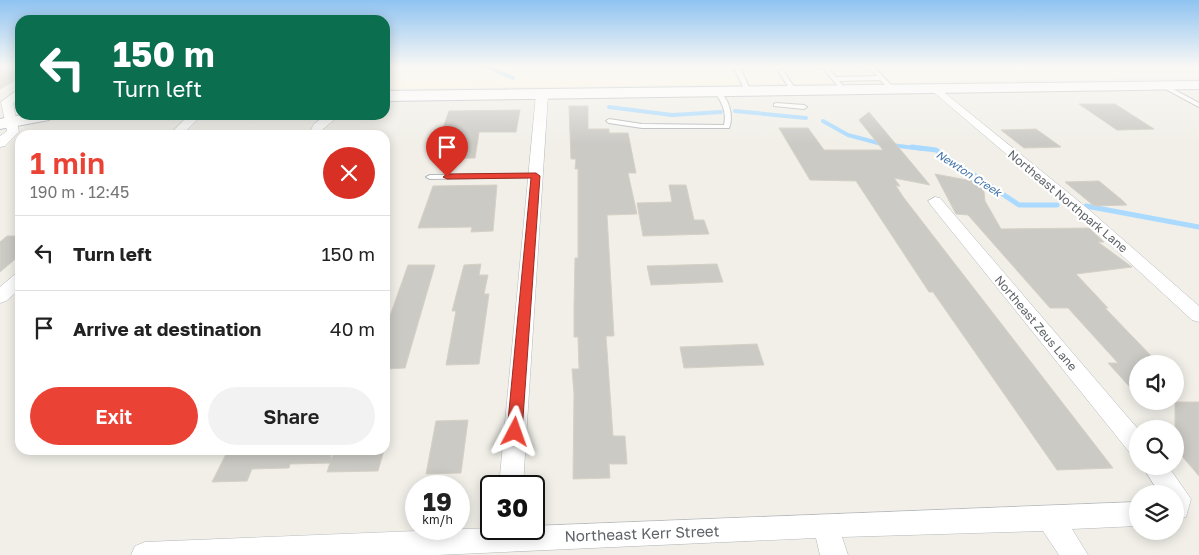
<!DOCTYPE html>
<meta charset="utf-8">
<style>
body{margin:0;font-family:"Golos Text",sans-serif;background:#f2f2f2;color:#222;height:100vh;display:flex;flex-direction:column;font-size:19px;white-space:nowrap}
*{box-sizing:border-box;margin:0}
p{font-size:16px;color:#767676}
.icon{flex:none;width:28px;height:28px;fill:none;stroke:currentColor;stroke-width:2;stroke-linecap:round;stroke-linejoin:round}
.map{position:relative;flex:1;overflow:hidden}
.details{position:absolute;left:15px;top:130px;width:375px;height:325px;display:flex;flex-direction:column;background:#fff;border-radius:15px;box-shadow:0 2px 12px #0003}
.details>*{flex:none}
.guide{position:absolute;left:15px;top:15px;width:375px;height:105px;border-radius:15px;box-shadow:0 2px 12px #0003;background:#0b6e4f;color:#fff;overflow:hidden}
.controls{position:absolute;left:1129px;top:355px;display:grid;gap:10px}
.controls a{display:grid;place-items:center;width:55px;height:55px;border-radius:50%;background:#fff;box-shadow:0 2px 12px #0003;font-size:25px}
.speed{position:absolute;left:405px;top:475px;display:flex;gap:10px;font-size:25px;font-weight:700;text-align:center}
.speed>*{display:grid;place-content:center;width:65px;height:65px;border-radius:50%;background:#fff;box-shadow:0 2px 12px #0003;line-height:1}
.speed small{font-size:12px;font-weight:400}
.speed .limit{border:2px solid #111;border-radius:8px;background:#fff;color:#111}
.pin{position:absolute;display:grid;place-items:center;width:42px;height:42px;color:#fff;margin:-51px -21px;border-radius:50% 50% 50% 0;rotate:-45deg;box-shadow:0 0 5px #0007}
.pin .icon{rotate:45deg}
.me{position:absolute;width:55px;margin:-28px;rotate:4deg;stroke-linejoin:round;filter:drop-shadow(0 0 4px #0008)}
.turn{display:flex;align-items:center;gap:18px;height:105px;padding:0 15px;font-size:22px}
.turn .icon{width:65px;height:65px;stroke-width:2.5}
.turn b{display:block;font-size:35px;line-height:42px}
.round{display:grid;place-items:center;flex:none;width:52px;height:52px;border-radius:26px;background:#f2f2f2}
.headline{display:flex;align-items:center;justify-content:space-between;height:85px;padding:0 15px}
h1{font-size:30px;font-weight:600;line-height:38px;color:#ea4335}
.cta{display:flex;gap:10px;margin-top:auto;padding:10px 15px}
.cta a{flex:1;height:58px;border-radius:30px;background:#ea4335;color:#fff;font-size:20px;font-weight:600;line-height:58px;text-align:center}
.cta a+a{background:#f2f2f2;color:#222}
ul{padding:0;list-style:none}
li{display:flex;align-items:center;gap:15px;height:75px;padding:0 15px;border-top:1px solid #e0e0e0}
li div{flex:1}
li b{display:block;font-size:19px}
li em{font-style:normal}
.map>svg:first-child{display:block}
.commercial{fill:#fef7e0}
.lines{fill:none;stroke-linecap:round;stroke-linejoin:round}
.stream-far1{stroke:#aadaff;stroke-width:4}
.stream{stroke:#aadaff;stroke-width:5}
.building{fill:#cccac5;stroke:#d6d1c6}
.service-casing{stroke:#b5b8bc;stroke-width:2}
.minor-casing{stroke:#b5b8bc;stroke-width:1}
.secondary-casing{stroke:#b6babf;stroke-width:2}
.service{fill:#fff;fill-rule:evenodd}
.minor{fill:#fff;fill-rule:evenodd}
.secondary{fill:#fff;fill-rule:evenodd}
.route{fill:#ea4335;stroke:#982c22}
.labels{text-anchor:middle;dominant-baseline:central;stroke-width:4.5;stroke-linejoin:round;paint-order:stroke}
.far-water-label{font-size:11px;font-style:italic;fill:#4174aa;stroke:#fff}
.street-label{font-size:12px;fill:#5f6368;stroke:#fff}
.near-street-label{font-size:15px;fill:#5f6368;stroke:#fff}
</style>
<div class="map">
<svg width="1199" height="555" viewBox="0 0 1199 555">
<rect width="100%" height="100%" fill="#f1efe8"/>
<path class="commercial" d="M385,66H1199V78L385,89Z"/>
<g class="lines">
<path class="stream-far1" d="M485,66L513,78
M609,107L672,115L721,112
M735,111L806,118
M823,121L848,135L882,144
M891,145L923,149"/>
<path class="stream" d="M912,147L936,150L1019,205H1057
M1086,206L1199,227"/>
</g>
<path class="building" d="M0,66H20V78L0,89Z
M1079,104H1115L1154,129L1117,130Z
M569,106H588V129H609V133H628L636,173H628L637,214L607,215L614,336H606L613,436H625L627,464H609L610,478L573,479L574,394L572,369H579L578,337H574V308L575,258H578V169H575L576,159H571Z
M520,110L516,132H479L475,158L432,159L449,111Z
M869,112L930,185L894,178L900,186H896L904,198L1113,468L1057,470L933,292H929L856,181L810,180L779,128H808L824,150H883L859,120Z
M1036,129L1061,147L1024,148L1001,130Z
M935,174L983,183L985,201L1001,229L1089,228L1104,242H1098L1132,267L1076,274L1108,308H1105L1159,364H1138V396L1108,363H1118L1068,308H1050L968,215L956,214Z
M1099,181L1122,200L1127,205L1094,206L1065,182Z
M497,185L493,231L471,232L472,227L418,228L433,186Z
M669,185H686L694,220H704L709,234L643,236L637,203L672,202Z
M7,236H20V255L0,272V242Z
M481,264L479,275H488L484,294H489L479,364L446,365L456,311H452L464,265Z
M717,264L723,282L651,285L647,266Z
M408,265H435L405,368L385,369V330Z
M757,344L764,365L684,368L680,347Z
M1175,402H1199V476L1175,448Z
M468,420L461,473L426,474L436,421Z
M228,450H331V460L335,450H384L378,471L327,472L330,463L290,464L289,468L252,469L247,481L212,482Z"/>
<g class="lines">
<g class="service-casing">
<path id="service" d="M733,66H739L751,91L750,92L745,91Z
M821,66H827L836,77L877,76L870,69L852,66L874,67L895,89L890,90L880,80L839,81L847,90L842,91Z
M779,70H783L796,90L795,91H791L778,71Z
M1162,83L1199,103V107L1160,86L1159,85Z
M718,90C729,98 734,116 729,128H642L609,123L606,121L609,119L642,124L724,125C727,112 722,103 715,92Z
M776,103L804,105L807,107L804,109L774,106V104Z
M536,174L540,176L538,177L430,179L426,177L430,175Z"/>
</g>
<g class="minor-casing">
<path id="minor" d="M935,85L1087,208L1199,306V322L1192,320L1077,214L931,90L930,88Z
M20,88V97L13,103L19,132L5,146L0,147V136L7,131L1,102Z
M542,91L548,94L523,486H499L536,94Z
M189,115H202L182,135H169Z
M326,115H340L323,129L320,135H308L314,124Z
M935,197L940,198L1138,429V455L1130,453L930,204L928,201Z
M20,274V289L6,301L0,303V287L14,275Z
M1142,466H1168L1191,499L1186,517L1175,520V494H1160Z
M1138,502V526L1072,529L1088,555H1059L1043,531L842,537L848,555H820L816,538L437,555H131L135,546L145,542L491,528L534,529V526Z"/>
</g>
<g class="secondary-casing">
<path id="secondary" d="M1199,81V89L385,101V91Z
M22,115H57L49,120L0,129V119Z"/>
</g>
<use href="#service" class="service"/>
<use href="#minor" class="minor"/>
<use href="#secondary" class="secondary"/>
</g>
<linearGradient id="sky" x2="0" y2="1"><stop stop-color="#8fc3f1"/><stop offset="0.46" stop-color="#f9f8f5"/><stop offset="1" stop-color="#f9f8f5" stop-opacity="0"/></linearGradient>
<rect width="1199" height="144" fill="url(#sky)"/>
<path class="route" d="M536,173L540,176L522,432L520,436H510L507,432L531,178L447,179L443,177L447,174Z"/>
<g class="labels">
<g class="far-water-label">
<text transform="translate(969 173) rotate(33)">Newton Creek</text>
</g>
<g class="street-label">
<text transform="translate(1068 201) rotate(40)">Northeast Northpark Lane</text>
<text transform="translate(1036 323) rotate(50)">Northeast Zeus Lane</text>
</g>
<g class="near-street-label">
<text transform="translate(642 533) rotate(-2)">Northeast Kerr Street</text>
</g>
</g>
</svg>
<div class="controls">
<a><svg class="icon" aria-label="sound" viewBox="0 0 24 24"><path d="M4 9h4l5-4v14l-5-4H4zM17 9q2 3 0 6"/></svg></a>
<a><svg class="icon" aria-label="search" viewBox="0 0 24 24"><circle cx="10" cy="10" r="6"/><path d="M15 15l6 6"/></svg></a>
<a><svg class="icon" aria-label="layers" viewBox="0 0 24 24"><path d="M12 4l9 5-9 5-9-5zM3 14l9 5 9-5"/></svg></a>
</div>
<div class="speed"><div>19<small>km/h</small></div><div class="limit">30</div></div>
<div class="pin" style="left:447px;top:177px;background:#d93025"><svg class="icon" aria-label="arrive" viewBox="0 0 24 24"><path d="M6 21V4h12l-3 4 3 4H6"/></svg></div>
<svg class="me" style="left:515px;top:432px" viewBox="-20 -20 40 40"><path d="M0-17L14 15 0 8-14 15z" fill="#ea4335" stroke="#fff" stroke-width="4"/></svg>
<div class="guide">
<div class="turn"><svg class="icon" aria-label="left" viewBox="0 0 24 24"><path d="M17 20v-9H6M10 6l-5 5 5 5"/></svg><div><b>150 m</b>Turn left</div></div>
</div>
<section class="details">
<div class="headline"><div><h1>1 min</h1><p>190 m · 12:45</p></div><a class="round" style="background:#d93025;color:#fff"><svg class="icon" aria-label="close" viewBox="0 0 24 24"><path d="M6 6l12 12M18 6L6 18"/></svg></a></div>
<ul>
<li><svg class="icon" aria-label="left" viewBox="0 0 24 24"><path d="M17 20v-9H6M10 6l-5 5 5 5"/></svg><div><b>Turn left</b></div><em>150 m</em></li>
<li><svg class="icon" aria-label="arrive" viewBox="0 0 24 24"><path d="M6 21V4h12l-3 4 3 4H6"/></svg><div><b>Arrive at destination</b></div><em>40 m</em></li>
</ul>
<div class="cta"><a>Exit</a><a>Share</a></div>
</section>
</div>
